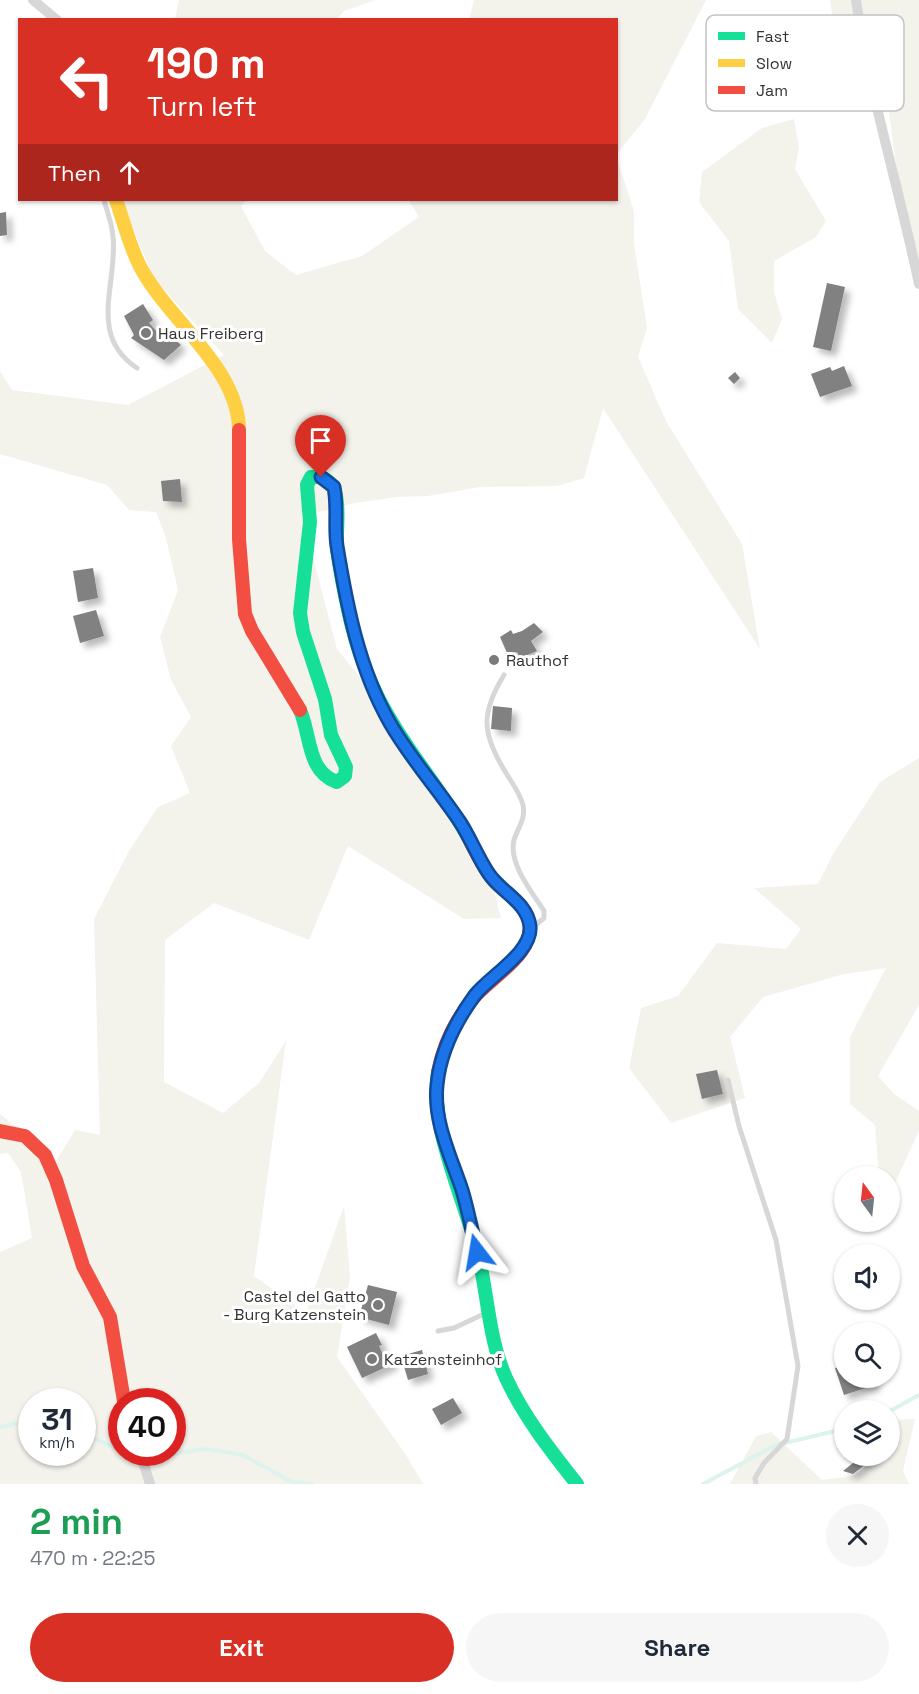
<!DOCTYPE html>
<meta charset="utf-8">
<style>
body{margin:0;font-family:"Space Grotesk",sans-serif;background:#f6f6f7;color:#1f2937;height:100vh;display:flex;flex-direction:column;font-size:22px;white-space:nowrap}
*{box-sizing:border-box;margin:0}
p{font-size:20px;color:#747a83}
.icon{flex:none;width:33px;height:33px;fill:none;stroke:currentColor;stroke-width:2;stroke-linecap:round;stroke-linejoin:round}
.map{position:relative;height:1484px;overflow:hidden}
.side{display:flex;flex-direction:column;background:#fff;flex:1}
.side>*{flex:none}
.banner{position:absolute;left:18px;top:18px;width:600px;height:183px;border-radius:0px;box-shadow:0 2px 4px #0004;background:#d93025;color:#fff;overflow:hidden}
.needle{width:39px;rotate:345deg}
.buttons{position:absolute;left:834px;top:1166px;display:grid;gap:12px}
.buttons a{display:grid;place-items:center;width:66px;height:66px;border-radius:50%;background:#fff;box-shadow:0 2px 4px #0004;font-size:30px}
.speed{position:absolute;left:18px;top:1388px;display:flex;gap:12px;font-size:30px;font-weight:700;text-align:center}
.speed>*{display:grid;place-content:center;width:78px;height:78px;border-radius:50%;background:#fff;box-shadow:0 2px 4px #0004;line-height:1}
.speed small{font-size:15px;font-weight:400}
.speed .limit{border:9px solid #d22;background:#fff;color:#111}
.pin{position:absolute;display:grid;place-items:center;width:51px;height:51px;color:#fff;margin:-62px -26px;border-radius:50% 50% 50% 0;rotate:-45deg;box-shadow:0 0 6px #0007}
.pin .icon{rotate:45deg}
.me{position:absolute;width:66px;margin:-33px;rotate:346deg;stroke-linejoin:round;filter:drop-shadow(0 0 4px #0008)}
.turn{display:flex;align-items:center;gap:21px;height:126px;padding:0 30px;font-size:27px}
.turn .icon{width:78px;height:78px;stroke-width:2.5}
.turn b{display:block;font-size:42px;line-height:51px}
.then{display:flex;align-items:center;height:57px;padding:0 30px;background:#0003;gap:12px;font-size:22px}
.round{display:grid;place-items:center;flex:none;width:63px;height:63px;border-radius:32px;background:#f6f6f7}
.head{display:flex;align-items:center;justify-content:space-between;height:102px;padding:0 30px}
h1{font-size:36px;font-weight:800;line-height:45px;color:#1e9e55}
.cta{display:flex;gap:12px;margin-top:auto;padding:12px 30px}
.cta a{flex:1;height:69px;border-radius:36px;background:#d93025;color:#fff;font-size:24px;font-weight:800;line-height:69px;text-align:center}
.cta a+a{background:#f6f6f7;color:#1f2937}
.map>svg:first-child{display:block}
.green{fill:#f3f2eb;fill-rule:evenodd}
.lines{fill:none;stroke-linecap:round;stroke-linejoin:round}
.stream{stroke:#ddf3ed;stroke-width:4}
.building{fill:#818181;filter:url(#shadow)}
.lane{stroke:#d7d7d7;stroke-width:5}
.street{stroke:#d7d7d7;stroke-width:10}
.fast{stroke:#16e098;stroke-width:14}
.slow{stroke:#ffcf43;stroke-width:14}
.jam{stroke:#f24e42;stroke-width:14}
.route-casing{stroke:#114b97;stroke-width:15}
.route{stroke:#1a73e8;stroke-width:10}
.poi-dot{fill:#7a7a7a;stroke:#fff;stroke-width:2}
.labels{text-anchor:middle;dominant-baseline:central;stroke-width:6;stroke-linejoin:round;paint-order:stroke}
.poi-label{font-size:16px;fill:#333;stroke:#fff;text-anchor:start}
.key{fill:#fff;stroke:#c2c2c2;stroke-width:1.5}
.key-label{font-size:16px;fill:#333}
</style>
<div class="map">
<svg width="919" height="1484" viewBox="0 0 919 1484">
<defs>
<filter id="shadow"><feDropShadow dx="5.5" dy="5.5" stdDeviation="3" flood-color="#0004"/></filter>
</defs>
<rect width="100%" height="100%" fill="#fff"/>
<path class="green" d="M179,0H375L344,11L337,19H175Z
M474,0H706L645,119L617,154L616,20L469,19Z
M830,0H919V260L898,179L888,106L845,102Z
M794,119L799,148L795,169L826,221L816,237L774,261V292L782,319L772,343L738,309L729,241L699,202L702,172L762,128Z
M617,159L634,211V243L647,328L638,357L666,421L742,544L760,649L603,408L584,478L557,486L480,487L428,496L397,497L355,503L302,516L337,649L379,701L493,887L501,918L464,919L348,846L309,940L214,903L165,940L164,1082L223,1113L259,1083L286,1041L254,1276L306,1313L344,1206L350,1277L337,1357L406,1455L423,1484H0V1252L32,1238L21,1172L8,1153L0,1154V1114L57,1160L75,1130L100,1135L94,919L129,851L158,807L190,793L171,746L191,717L171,680L160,637L178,590L166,538L156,512L129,510L107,485L0,454V371L12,390L128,405L224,355L155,280L120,200H246L241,206L265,251L296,275L362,256L419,217L409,200H616ZM32,1401H82V1452H32ZM122,1401H172V1452H122Z
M919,758V1005L878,1076L894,1094L919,1111V1131L890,1194V1176H879L875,1125L850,1104V1037L886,968L844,974L763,997L730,1037L745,1098L671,1123L629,1068L641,1008L678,996L717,943L786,949L801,929L754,888L818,884L833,854L880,782Z
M915,1419L903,1471L909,1484H730L756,1436L771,1432L822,1480L853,1476L881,1455H890V1420Z"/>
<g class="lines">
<path class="stream" d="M890,1411L919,1395
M0,1427L32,1420
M82,1433L122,1451
M123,1452L137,1459L206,1449L243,1455L292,1482L312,1484
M703,1484L776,1445L844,1429"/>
</g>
<path class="building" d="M6,212L7,235L0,236V213Z
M827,283L845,287L831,351L813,347Z
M143,304L153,320L149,323L161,336L167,332L181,345L164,360L131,338L134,335L124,316Z
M844,366L852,386L820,397L811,374L830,367L832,371Z
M735,372L740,378L734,384L728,378Z
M180,479L182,502L163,501L161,481Z
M93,568L98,598L78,602L73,571Z
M96,610L104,636L80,643L73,616Z
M534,623L543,632L531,641L537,651L520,658L517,652L508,655L500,637L511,630L513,634L522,631Z
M493,706L512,708L511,731L491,729Z
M717,1070L723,1094L702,1099L696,1074Z
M368,1285L397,1292L389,1325L359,1317Z
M376,1333L382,1345L379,1346L383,1355L387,1353L393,1364L362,1378L347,1347Z
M422,1350L428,1374L408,1380L401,1356Z
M844,1365V1377H873L875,1385L844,1395L835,1368Z
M453,1398L462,1413L441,1425L432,1409Z
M863,1455H878L853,1474L843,1471Z"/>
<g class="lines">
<path class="lane" d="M104,200C107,211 112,224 113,236C118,284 87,335 137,368
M504,675C480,714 482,734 506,773C512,783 520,793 523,805C526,819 518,827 514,840C508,863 532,892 544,911V918L532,928
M728,1080L739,1126L776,1240L798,1366L787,1439L764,1463L755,1478L756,1484
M438,1331L454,1328L486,1313"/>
<path class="street" d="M33,0L57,20
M856,0C870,96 899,188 919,284
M140,1452L150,1484"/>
<path class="fast" d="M300,710C311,735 307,772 337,782L345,776L346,767L331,735L325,699L303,632L300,613L310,522L307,485L311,477C348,474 335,525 337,547C339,566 343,586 347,605C356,649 371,690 395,727C418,765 447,798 468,837
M438,1072C429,1131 466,1200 479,1258C488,1298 489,1340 506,1378C524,1417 551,1451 577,1484"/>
<path class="slow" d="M116,200C124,222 130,249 142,270C170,321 239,369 239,430"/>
<path class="jam" d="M239,430V539L245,614L252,631L300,710
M438,1072C443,1047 455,1021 471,1001C488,978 540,953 528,918C523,902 505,893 494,881C483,868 476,852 468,837
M0,1131L25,1136L45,1155L56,1180L83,1266L110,1317L124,1401"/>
</g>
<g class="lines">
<g class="route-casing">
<path id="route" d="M321,477L334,487C338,507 334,526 337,546C347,607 359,669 390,723C410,758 438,789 460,822C471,839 478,858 489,874C501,892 527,902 530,926C533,952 490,976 475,995C456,1021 440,1053 437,1085C433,1121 451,1157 462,1190C468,1210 472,1231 477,1252"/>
</g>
<use href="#route" class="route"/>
</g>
<g class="poi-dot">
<circle cx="146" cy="333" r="6"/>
<circle cx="494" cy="660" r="6"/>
<circle cx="378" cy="1305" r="6"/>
<circle cx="372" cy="1359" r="6"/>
</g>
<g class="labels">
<g class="poi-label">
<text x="158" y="333">Haus Freiberg</text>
<text x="506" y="660">Rauthof</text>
<text x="366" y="1296" text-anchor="end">Castel del Gatto<tspan x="366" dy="18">- Burg Katzenstein</tspan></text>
<text x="384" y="1359">Katzensteinhof</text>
</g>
</g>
<rect x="706" y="15" width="198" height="96" rx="9" class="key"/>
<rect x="718" y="32" width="27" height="8" fill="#16e098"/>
<rect x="718" y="59" width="27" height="8" fill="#ffcf43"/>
<rect x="718" y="86" width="27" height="8" fill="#f24e42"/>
<g class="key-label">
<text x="756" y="42">Fast</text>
<text x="756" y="69">Slow</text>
<text x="756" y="96">Jam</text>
</g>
</svg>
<div class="buttons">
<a><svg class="needle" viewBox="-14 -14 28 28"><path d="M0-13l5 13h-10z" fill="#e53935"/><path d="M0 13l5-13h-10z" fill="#747a83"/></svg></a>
<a><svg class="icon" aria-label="sound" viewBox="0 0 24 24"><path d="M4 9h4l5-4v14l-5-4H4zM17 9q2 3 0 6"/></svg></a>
<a><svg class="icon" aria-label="search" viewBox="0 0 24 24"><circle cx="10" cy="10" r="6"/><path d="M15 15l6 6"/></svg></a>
<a><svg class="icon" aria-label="layers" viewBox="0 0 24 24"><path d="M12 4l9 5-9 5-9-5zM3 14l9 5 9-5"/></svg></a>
</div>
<div class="speed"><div>31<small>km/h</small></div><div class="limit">40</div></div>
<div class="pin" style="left:321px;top:477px;background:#d93025"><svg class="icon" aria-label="arrive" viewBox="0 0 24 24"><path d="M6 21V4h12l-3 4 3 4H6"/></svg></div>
<svg class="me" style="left:477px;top:1252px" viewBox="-20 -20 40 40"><path d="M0-17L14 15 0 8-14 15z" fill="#1a73e8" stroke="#fff" stroke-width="4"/></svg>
<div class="banner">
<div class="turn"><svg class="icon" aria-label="left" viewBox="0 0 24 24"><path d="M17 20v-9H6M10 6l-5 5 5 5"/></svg><div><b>190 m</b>Turn left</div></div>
<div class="then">Then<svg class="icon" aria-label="ahead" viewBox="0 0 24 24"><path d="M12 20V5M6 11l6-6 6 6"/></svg></div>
</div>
</div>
<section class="side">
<div class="head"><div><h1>2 min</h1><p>470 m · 22:25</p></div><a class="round"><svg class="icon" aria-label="close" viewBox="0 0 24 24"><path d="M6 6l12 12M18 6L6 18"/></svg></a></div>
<div class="cta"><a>Exit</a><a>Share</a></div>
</section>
